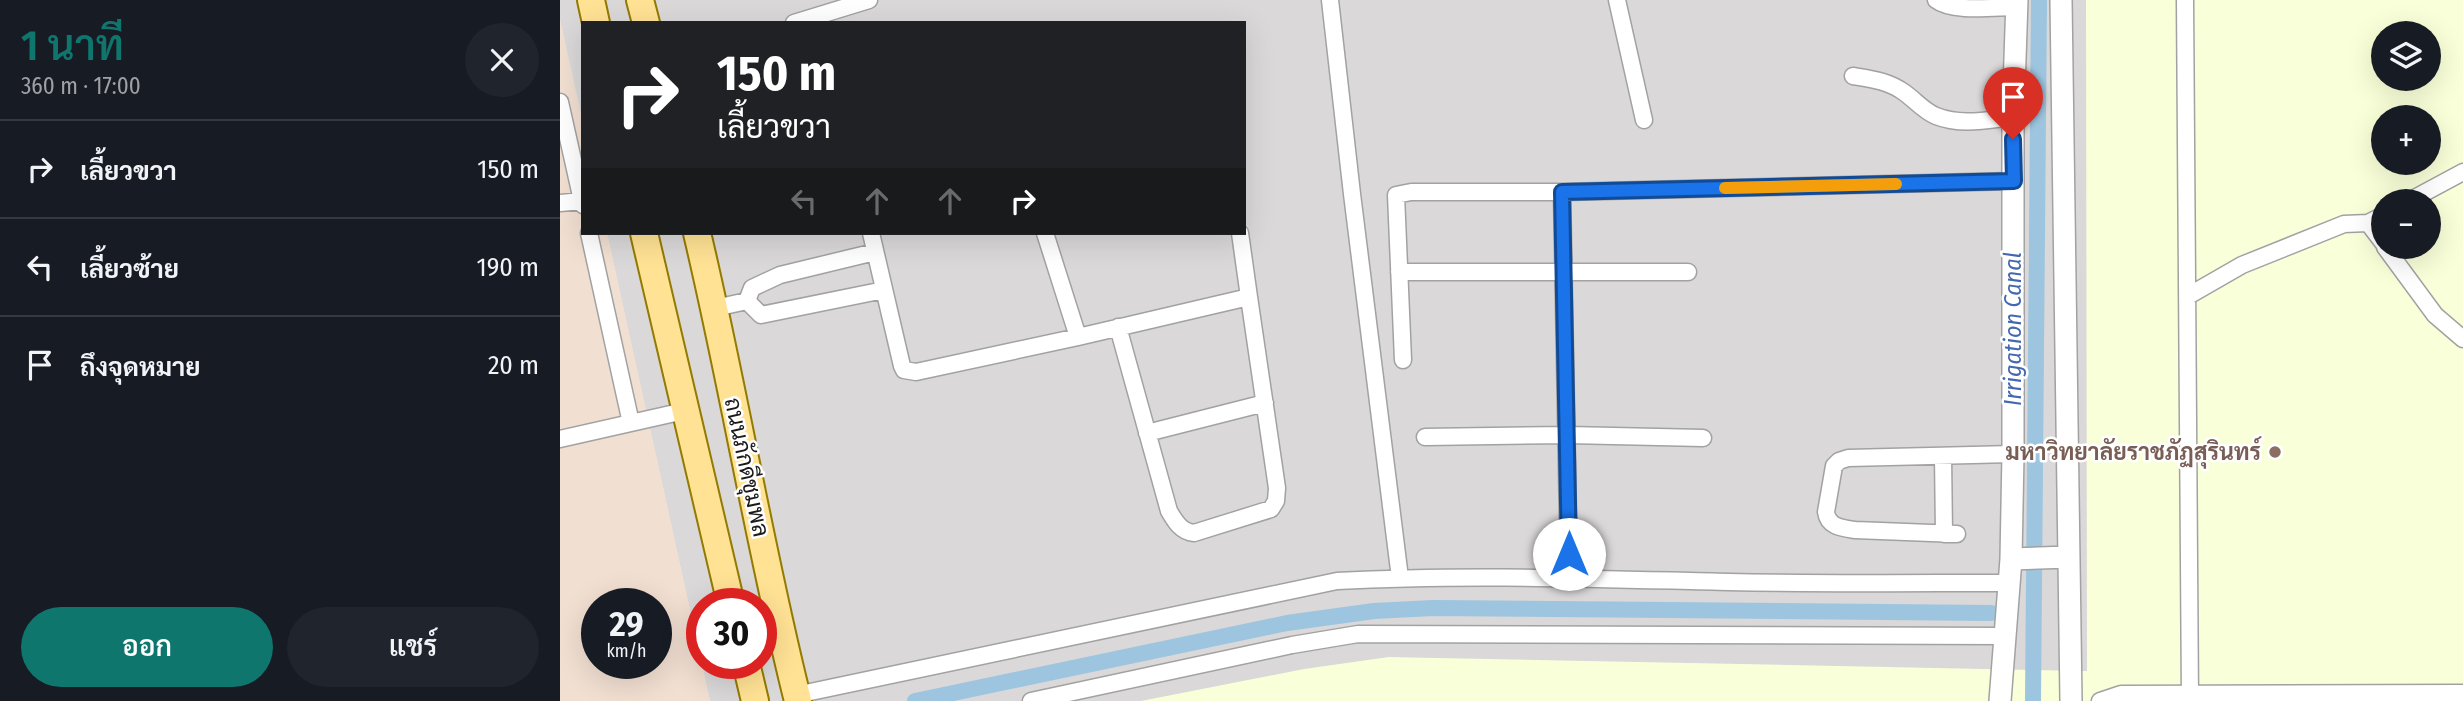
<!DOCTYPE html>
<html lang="th">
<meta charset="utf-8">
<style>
body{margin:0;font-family:"Fira Sans Condensed",Sarabun,sans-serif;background:#20242c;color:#f1f3f6;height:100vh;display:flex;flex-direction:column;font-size:26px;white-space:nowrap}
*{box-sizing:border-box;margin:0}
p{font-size:23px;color:#9ea1a6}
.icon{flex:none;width:38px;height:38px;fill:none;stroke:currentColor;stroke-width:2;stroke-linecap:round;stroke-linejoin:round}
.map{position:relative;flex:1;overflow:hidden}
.panel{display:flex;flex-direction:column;background:#171b24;width:560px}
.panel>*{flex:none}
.top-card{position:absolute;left:21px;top:21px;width:665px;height:214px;border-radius:0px;box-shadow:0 7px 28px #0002;background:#202124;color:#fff;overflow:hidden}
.fabs{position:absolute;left:1811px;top:21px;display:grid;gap:14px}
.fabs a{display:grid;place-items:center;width:70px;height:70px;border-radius:50%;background:#171b24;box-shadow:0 7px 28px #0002;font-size:35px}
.speed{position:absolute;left:21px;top:588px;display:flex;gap:14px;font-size:35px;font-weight:700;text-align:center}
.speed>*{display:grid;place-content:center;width:91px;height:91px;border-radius:50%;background:#171b24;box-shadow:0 7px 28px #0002;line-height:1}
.speed small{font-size:18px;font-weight:400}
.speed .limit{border:10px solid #d22;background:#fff;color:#111}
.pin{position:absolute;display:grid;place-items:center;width:60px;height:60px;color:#fff;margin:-72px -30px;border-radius:50% 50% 50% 0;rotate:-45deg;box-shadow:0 0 7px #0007}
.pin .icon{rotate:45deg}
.me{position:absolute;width:77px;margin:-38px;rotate:0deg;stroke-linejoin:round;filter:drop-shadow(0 0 5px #0008)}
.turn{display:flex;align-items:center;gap:24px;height:147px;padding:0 21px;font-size:32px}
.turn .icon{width:91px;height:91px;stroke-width:2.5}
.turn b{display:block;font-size:49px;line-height:60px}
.lanes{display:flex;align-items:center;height:66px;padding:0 21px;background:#0003;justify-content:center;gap:35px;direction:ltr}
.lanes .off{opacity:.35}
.round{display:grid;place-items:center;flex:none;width:74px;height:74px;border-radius:37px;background:#20242c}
.head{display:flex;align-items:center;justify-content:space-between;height:119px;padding:0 21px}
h1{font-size:42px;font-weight:600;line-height:52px;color:#0f766e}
.primary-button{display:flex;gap:14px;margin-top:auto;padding:14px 21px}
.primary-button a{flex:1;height:80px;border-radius:42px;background:#0f766e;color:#fff;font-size:28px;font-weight:600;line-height:80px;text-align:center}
.primary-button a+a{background:#20242c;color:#f1f3f6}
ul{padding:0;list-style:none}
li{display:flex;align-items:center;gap:21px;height:98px;padding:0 21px;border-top:2px solid #363941}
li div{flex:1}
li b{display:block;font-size:26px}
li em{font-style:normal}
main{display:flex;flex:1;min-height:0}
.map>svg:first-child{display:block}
.residential{fill:#dad8d8;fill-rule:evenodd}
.education{fill:#f9ffd8;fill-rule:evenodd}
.military{fill:#f1dfd1;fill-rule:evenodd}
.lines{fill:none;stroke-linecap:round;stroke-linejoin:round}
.canal{stroke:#9dc5df;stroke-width:16}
.minor-casing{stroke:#a2a2a2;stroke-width:19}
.tertiary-casing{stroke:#a2a2a2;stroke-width:24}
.primary-casing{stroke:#937a00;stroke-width:30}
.minor{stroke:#fff;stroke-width:16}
.tertiary{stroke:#fff;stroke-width:21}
.primary{stroke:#ffe294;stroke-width:26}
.route-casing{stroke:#114b97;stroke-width:18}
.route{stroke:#1a73e8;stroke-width:12}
.slow{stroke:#f59e0b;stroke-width:12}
.education-dot{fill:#8d6e63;stroke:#fff;stroke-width:2.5}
.labels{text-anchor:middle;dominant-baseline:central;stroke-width:5;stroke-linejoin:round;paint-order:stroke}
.education-label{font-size:23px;font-weight:bold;fill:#785e54;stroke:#fff;text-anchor:end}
.street-label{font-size:23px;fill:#1b1b1b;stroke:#fff}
.water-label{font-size:24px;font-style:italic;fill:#4367b0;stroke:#fff}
</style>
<main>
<section class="panel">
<div class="head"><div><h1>1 นาที</h1><p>360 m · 17:00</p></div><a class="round"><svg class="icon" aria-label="close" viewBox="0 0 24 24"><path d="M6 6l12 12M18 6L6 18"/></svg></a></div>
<ul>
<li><svg class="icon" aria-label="right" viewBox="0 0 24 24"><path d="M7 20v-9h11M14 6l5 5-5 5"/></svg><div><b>เลี้ยวขวา</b></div><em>150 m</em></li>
<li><svg class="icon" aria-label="left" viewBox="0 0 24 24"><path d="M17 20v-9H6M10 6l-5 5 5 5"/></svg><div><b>เลี้ยวซ้าย</b></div><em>190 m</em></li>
<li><svg class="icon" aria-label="arrive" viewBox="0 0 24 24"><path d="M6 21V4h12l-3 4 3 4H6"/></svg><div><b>ถึงจุดหมาย</b></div><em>20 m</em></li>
</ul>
<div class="primary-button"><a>ออก</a><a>แชร์</a></div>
</section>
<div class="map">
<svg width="1903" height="701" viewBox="0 0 1903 701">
<rect width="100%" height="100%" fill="#eeebe0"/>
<path class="residential" d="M0,0H1903V701H150L47,233H684V23H23V124L0,20ZM1824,33H1869V79H1824ZM1824,117H1869V163H1824ZM1824,201H1869V247H1824ZM142,604H201V663H142Z"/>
<path class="education" d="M1526,0H1903V701H581L744,669L829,657L1527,671ZM1824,33H1869V79H1824ZM1824,117H1869V163H1824ZM1824,201H1869V247H1824Z"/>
<path class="military" d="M0,20L23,124V233H47L150,701H0ZM37,604H96V663H37Z"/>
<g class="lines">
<path class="canal" d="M355,701L727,623L814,611L873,608L1431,613
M1473,701L1479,0"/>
<g class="minor-casing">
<path id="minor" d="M770,0L792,194L840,578
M1057,0L1084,120
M1376,0C1393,13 1435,7 1457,7
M1625,0L1630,701
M234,23L309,0
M1293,76C1312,79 1329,81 1345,93C1356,101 1364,111 1376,116C1401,126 1427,120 1453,117
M0,102L23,205
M1849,201L1903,172
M0,203L22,201
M1808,223L1824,215
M29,233L71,423
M311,233L342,366L344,370L356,372L518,337L485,233
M1825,247L1875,315L1903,339
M839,272H1128
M1628,296L1682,265L1784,224L1808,223L1824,244
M187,301L201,315L324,290
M155,308L187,301L192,288L220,275L315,252
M558,327L609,511C615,521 621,532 634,533L711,509L716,501L717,488L689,297
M518,337L689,297L680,233
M843,360L836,195L851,192H1002
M587,433L705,403
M865,437L1008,435L1143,438
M0,439L124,411
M1383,456L1384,534
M1397,534L1295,530C1282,528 1268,527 1266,512L1274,466L1279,461L1288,458L1453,454
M1009,578L1002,192L1454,181
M236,695L777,581C908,574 1038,579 1169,582C1262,584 1356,583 1449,583
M471,701L732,645L798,634L1445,636
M1540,701L1561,694L1903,693"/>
</g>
<g class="tertiary-casing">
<path id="tertiary" d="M1501,0L1511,701
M1451,559L1508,557
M1440,701L1451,559L1453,454V117L1457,0"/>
</g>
<g class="primary-casing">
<path id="primary" d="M31,0L36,23
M80,0L86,23
M84,233L171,604
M137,233C174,388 199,546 238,701
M186,663L195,701"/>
</g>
<use href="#minor" class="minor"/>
<use href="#tertiary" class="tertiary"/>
<use href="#primary" class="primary"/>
</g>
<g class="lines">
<g class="route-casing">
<path id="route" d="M1009,554L1002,192L1454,181L1453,139"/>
</g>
<use href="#route" class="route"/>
<path class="slow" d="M1165,188L1336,184"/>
</g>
<circle class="education-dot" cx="1715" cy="452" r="7"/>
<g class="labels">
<g class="education-label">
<text x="1701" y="452">มหาวิทยาลัยราชภัฏสุรินทร์</text>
</g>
<g class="street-label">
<text transform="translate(187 467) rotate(78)">ถนนภักดีชุมพล</text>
</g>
<g class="water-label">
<text transform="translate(1453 329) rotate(-90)">Irrigation Canal</text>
</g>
</g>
</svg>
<div class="fabs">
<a><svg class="icon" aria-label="layers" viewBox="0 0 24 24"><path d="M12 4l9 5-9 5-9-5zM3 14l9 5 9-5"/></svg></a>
<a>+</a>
<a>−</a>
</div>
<div class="speed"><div>29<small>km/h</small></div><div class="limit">30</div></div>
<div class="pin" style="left:1453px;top:139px;background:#d93025"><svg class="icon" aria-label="arrive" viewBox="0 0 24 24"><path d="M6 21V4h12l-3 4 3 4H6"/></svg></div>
<svg class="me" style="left:1009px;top:554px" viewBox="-20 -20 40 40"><circle r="19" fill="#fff"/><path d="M0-13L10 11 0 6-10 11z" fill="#1a73e8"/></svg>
<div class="top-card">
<div class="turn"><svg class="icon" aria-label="right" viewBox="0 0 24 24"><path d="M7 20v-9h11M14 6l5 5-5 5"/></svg><div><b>150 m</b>เลี้ยวขวา</div></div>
<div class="lanes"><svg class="icon off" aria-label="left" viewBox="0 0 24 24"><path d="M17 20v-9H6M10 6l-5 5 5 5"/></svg><svg class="icon off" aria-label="ahead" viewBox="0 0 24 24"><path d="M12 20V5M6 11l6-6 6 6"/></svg><svg class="icon off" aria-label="ahead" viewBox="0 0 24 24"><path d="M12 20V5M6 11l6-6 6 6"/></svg><svg class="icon" aria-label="right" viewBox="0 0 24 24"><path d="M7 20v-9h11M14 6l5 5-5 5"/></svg></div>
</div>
</div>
</main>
